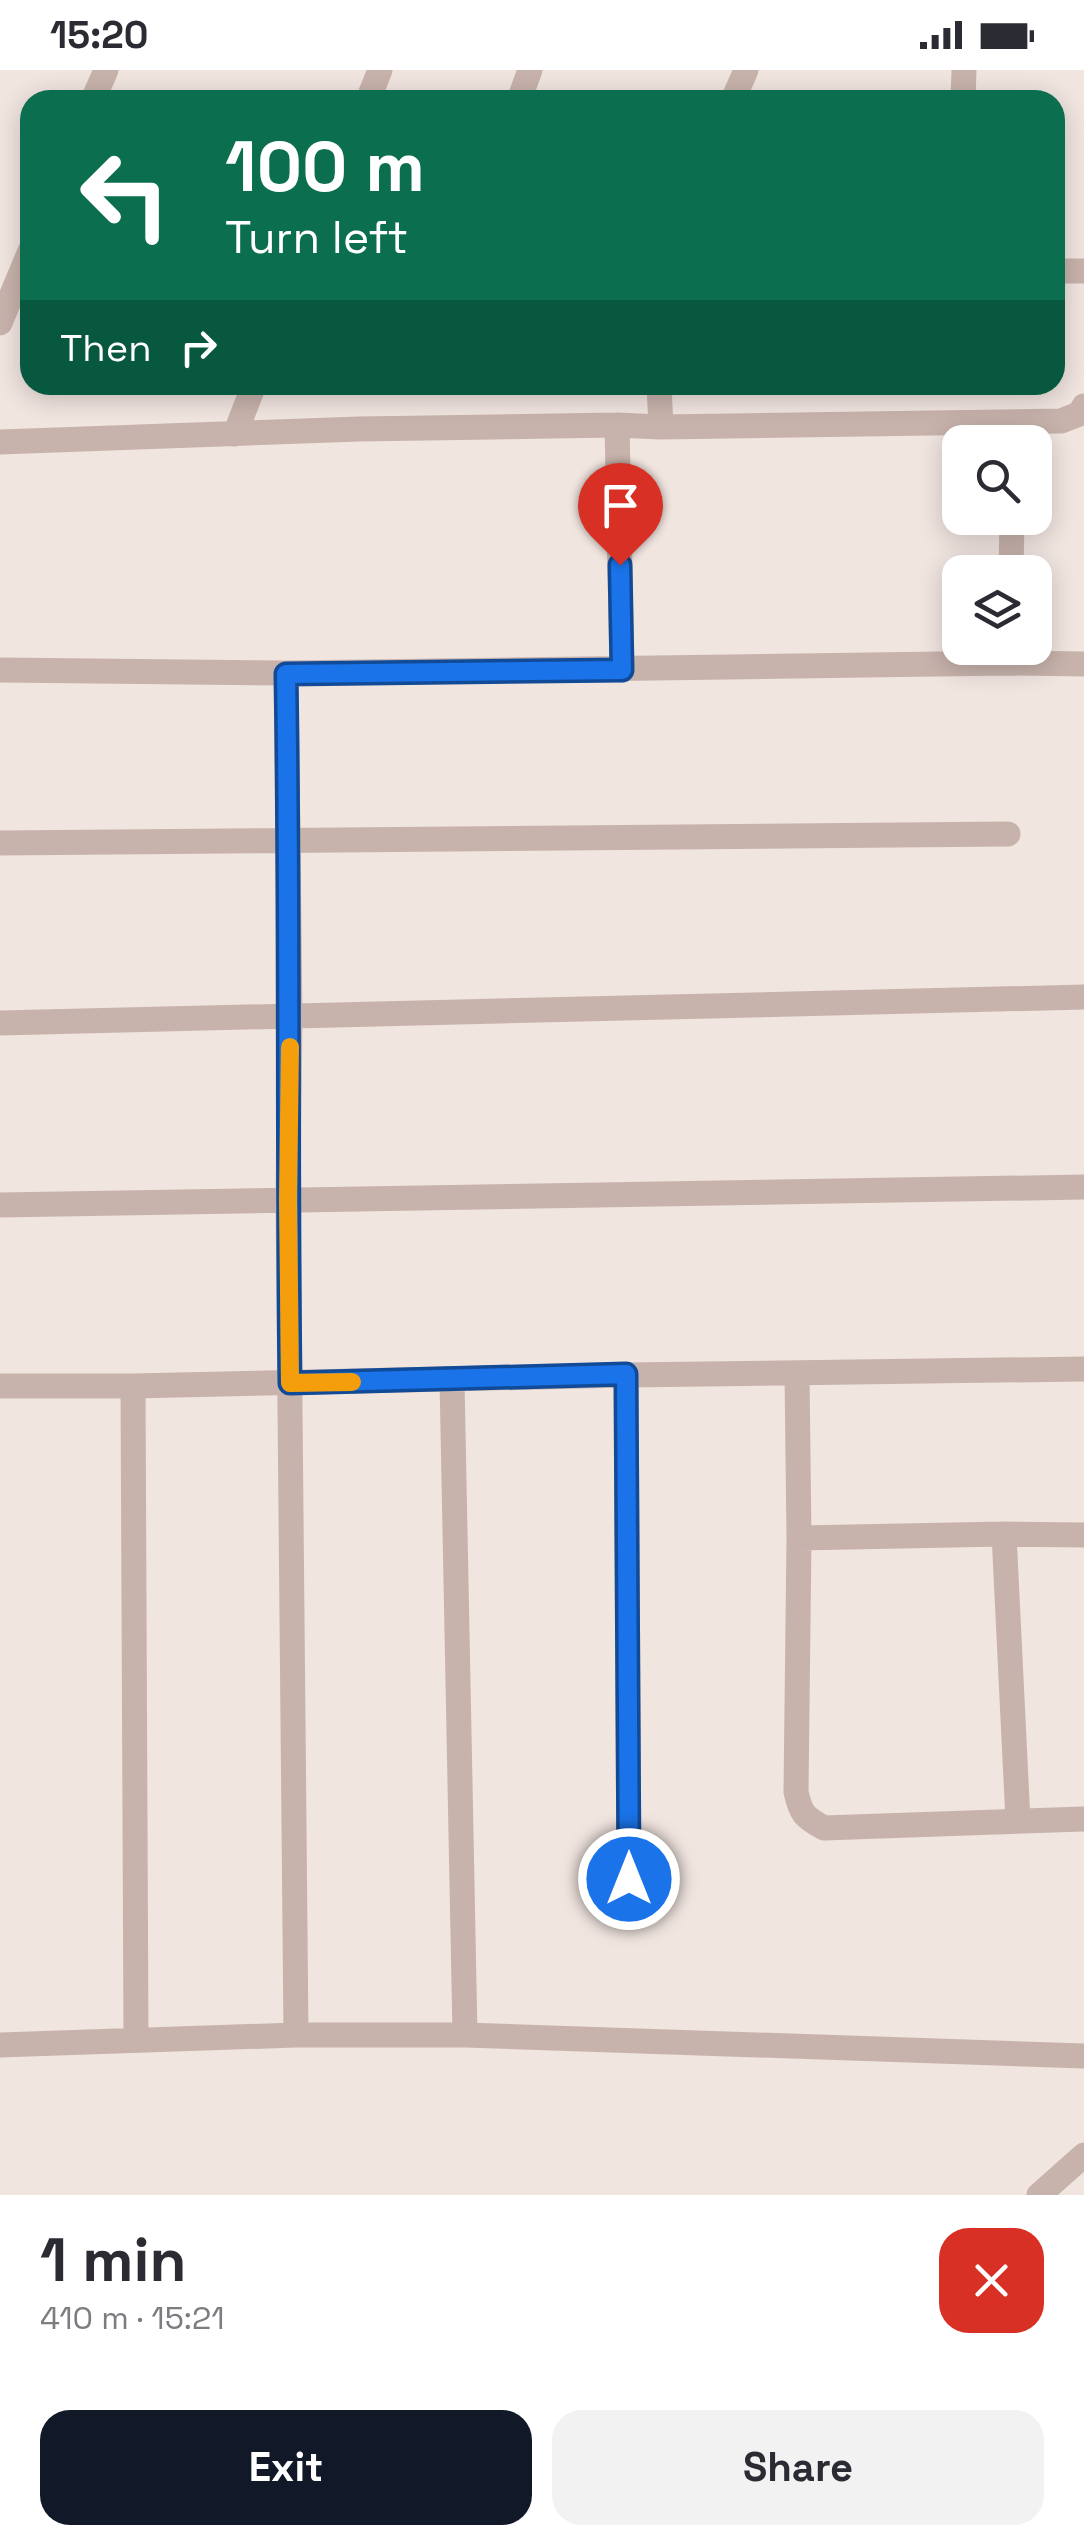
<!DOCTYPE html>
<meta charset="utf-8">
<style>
body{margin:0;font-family:"Space Grotesk",sans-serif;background:#f2f2f3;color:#2b2b33;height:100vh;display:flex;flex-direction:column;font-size:38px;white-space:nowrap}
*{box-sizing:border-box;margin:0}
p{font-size:32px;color:#7c7c81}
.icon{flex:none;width:55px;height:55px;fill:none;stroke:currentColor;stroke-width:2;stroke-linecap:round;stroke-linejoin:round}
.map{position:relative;height:2125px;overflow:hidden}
.sheet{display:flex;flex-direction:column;background:#fff;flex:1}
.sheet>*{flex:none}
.banner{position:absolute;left:20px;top:20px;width:1045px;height:305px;border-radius:30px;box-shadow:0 5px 25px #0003;background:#0b6e4f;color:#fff;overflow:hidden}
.buttons{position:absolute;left:942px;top:355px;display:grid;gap:20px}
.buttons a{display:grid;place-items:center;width:110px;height:110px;border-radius:20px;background:#fff;box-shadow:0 5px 25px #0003;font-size:50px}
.pin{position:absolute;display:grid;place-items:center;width:85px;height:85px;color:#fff;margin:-102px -42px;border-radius:50% 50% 50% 0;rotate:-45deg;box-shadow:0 0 10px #0007}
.pin .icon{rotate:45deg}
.me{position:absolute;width:110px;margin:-55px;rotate:0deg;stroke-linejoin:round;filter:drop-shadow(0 0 8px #0008)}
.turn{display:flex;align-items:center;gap:35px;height:210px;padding:0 40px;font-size:45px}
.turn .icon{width:130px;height:130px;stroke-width:2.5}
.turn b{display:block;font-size:70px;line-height:85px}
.then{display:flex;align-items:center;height:95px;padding:0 40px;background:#0003;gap:20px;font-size:38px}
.round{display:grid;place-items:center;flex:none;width:105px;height:105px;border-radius:30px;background:#f2f2f3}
.summary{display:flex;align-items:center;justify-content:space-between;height:170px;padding:0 40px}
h1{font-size:60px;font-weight:600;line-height:75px}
.button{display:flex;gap:20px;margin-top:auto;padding:20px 40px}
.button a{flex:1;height:115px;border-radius:30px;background:#111827;color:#fff;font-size:40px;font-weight:600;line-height:115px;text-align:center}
.button a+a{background:#f2f2f3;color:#2b2b33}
.status{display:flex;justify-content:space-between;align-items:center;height:70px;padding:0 50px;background:#fff;direction:ltr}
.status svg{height:28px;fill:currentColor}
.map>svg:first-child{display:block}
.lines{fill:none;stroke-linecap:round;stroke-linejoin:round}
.minor{stroke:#c8b3ac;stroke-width:25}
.tertiary{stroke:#c8b3ac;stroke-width:25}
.route-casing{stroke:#114b97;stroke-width:25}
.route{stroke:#1a73e8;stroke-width:18}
.slow{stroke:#f59e0b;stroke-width:18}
</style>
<div class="status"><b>15:20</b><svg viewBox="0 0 49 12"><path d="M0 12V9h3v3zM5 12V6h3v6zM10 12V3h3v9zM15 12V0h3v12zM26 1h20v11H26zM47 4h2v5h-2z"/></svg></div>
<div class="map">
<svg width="1084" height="2125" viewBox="0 0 1084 2125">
<rect width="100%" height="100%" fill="#f1e5e0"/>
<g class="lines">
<path class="minor" d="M368,30L380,0
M519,30L530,0
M733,30L746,0
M963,30L964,0
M1055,201H1084
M659,315L661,357
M617,355L622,600
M235,364L254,315
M0,372L359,359L617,355L661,357L1061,351L1079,344L1084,336
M1011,502L1012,448
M0,600L286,603L1008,593L1084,594
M286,603L290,947L288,1129L296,1965
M0,773L1008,764
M0,953L1084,927
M0,1135L1084,1117
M797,1304L799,1468L796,1722C801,1744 804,1747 824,1758L1084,1749
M626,1305L629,1809
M452,1310L465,1965
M0,1316H133L626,1305L1084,1299
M133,1316L136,1970
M1004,1464L1018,1751
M799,1468L1004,1464L1084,1465
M0,1975L296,1965H465L1084,1986
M1039,2125L1084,2085"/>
<path class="tertiary" d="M93,30L106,0
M0,253L30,181"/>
</g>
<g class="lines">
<g class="route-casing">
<path id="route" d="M620,495L622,600L286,604C290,840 287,1077 290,1313L626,1304L629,1809"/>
</g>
<use href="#route" class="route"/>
<path class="slow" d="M290,977L288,1129L290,1313L352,1312"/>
</g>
</svg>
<div class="buttons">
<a><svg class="icon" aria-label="search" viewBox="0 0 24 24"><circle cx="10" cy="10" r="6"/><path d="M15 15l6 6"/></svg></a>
<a><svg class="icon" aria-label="layers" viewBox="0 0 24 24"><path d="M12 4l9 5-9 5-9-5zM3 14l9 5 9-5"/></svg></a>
</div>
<div class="pin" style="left:620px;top:495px;background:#d93025"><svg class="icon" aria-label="arrive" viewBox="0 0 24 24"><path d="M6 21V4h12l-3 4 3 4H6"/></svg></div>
<svg class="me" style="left:629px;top:1809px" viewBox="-20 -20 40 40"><circle r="17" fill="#1a73e8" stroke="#fff" stroke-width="3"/><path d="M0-11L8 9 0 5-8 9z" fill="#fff"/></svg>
<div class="banner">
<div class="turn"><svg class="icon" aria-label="left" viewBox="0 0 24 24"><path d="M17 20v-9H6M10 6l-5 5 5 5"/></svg><div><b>100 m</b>Turn left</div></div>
<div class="then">Then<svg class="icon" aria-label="right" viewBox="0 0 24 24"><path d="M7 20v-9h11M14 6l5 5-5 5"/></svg></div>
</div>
</div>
<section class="sheet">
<div class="summary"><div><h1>1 min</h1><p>410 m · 15:21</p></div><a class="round" style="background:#d93025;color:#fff"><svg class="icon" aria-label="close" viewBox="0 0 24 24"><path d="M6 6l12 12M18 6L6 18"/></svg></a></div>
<div class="button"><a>Exit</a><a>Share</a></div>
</section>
